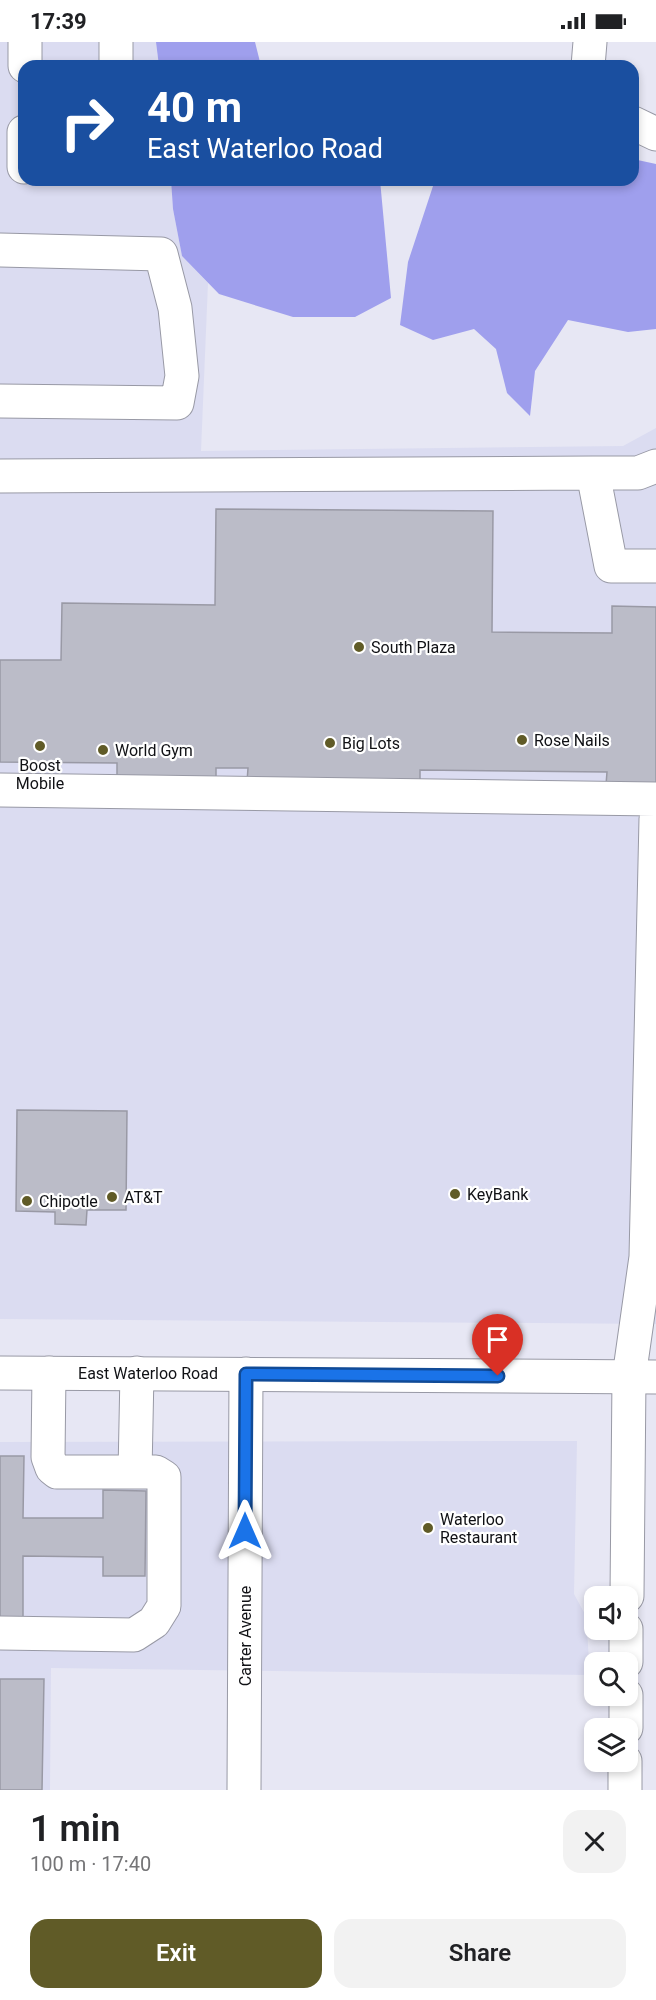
<!DOCTYPE html>
<meta charset="utf-8">
<style>
body{margin:0;font-family:Roboto,sans-serif;background:#f2f2f2;color:#202124;height:100vh;display:flex;flex-direction:column;font-size:22px;white-space:nowrap}
*{box-sizing:border-box;margin:0}
p{font-size:20px;color:#757577}
.icon{flex:none;width:33px;height:33px;fill:none;stroke:currentColor;stroke-width:2;stroke-linecap:round;stroke-linejoin:round}
.map{position:relative;height:1748px;overflow:hidden}
.sheet{display:flex;flex-direction:column;background:#fff;flex:1}
.sheet>*{flex:none}
.hud{position:absolute;left:18px;top:18px;width:621px;height:126px;border-radius:18px;box-shadow:0 3px 9px #0003;background:#1a4fa0;color:#fff;overflow:hidden}
.buttons{position:absolute;left:584px;top:1544px;display:grid;gap:12px}
.buttons a{display:grid;place-items:center;width:54px;height:54px;border-radius:12px;background:#fff;box-shadow:0 3px 9px #0003;font-size:30px}
.pin{position:absolute;display:grid;place-items:center;width:51px;height:51px;color:#fff;margin:-62px -26px;border-radius:50% 50% 50% 0;rotate:-45deg;box-shadow:0 0 6px #0007}
.pin .icon{rotate:45deg}
.me{position:absolute;width:66px;margin:-33px;rotate:0deg;stroke-linejoin:round;filter:drop-shadow(0 0 4px #0008)}
.turn{display:flex;align-items:center;gap:21px;height:126px;padding:0 30px;font-size:27px}
.turn .icon{width:78px;height:78px;stroke-width:2.5}
.turn b{display:block;font-size:42px;line-height:51px}
.round{display:grid;place-items:center;flex:none;width:63px;height:63px;border-radius:18px;background:#f2f2f2}
.overview{display:flex;align-items:center;justify-content:space-between;height:102px;padding:0 30px}
h1{font-size:36px;font-weight:600;line-height:45px}
.action{display:flex;gap:12px;margin-top:auto;padding:12px 30px}
.action a{flex:1;height:69px;border-radius:18px;background:#605b27;color:#fff;font-size:24px;font-weight:600;line-height:69px;text-align:center}
.action a+a{background:#f2f2f2;color:#202124}
.status{display:flex;justify-content:space-between;align-items:center;height:42px;padding:0 30px;background:#fff;direction:ltr}
.status svg{height:16px;fill:currentColor}
.map>svg:first-child{display:block}
.built{fill:#dbdcf1}
.forest{fill:#9f9fed}
.building{fill:#bbbcc8;stroke:#9999a5;stroke-width:1.5}
.lines{fill:none;stroke-linecap:round;stroke-linejoin:round}
.minor-casing{stroke:#9899a5;stroke-width:35}
.major-casing{stroke:#9899a5;stroke-width:35}
.minor{stroke:#fff;stroke-width:33}
.major{stroke:#fff;stroke-width:33}
.route-casing{stroke:#114b97;stroke-width:15}
.route{stroke:#1a73e8;stroke-width:10}
.poi-dot{fill:#605b27;stroke:#fff;stroke-width:2}
.labels{text-anchor:middle;dominant-baseline:central;stroke-width:4.5;stroke-linejoin:round;paint-order:stroke}
.poi-label{font-size:16px;fill:#101115;stroke:#fff;text-anchor:start}
.street-label{font-size:16px;fill:#101115;stroke:#fff}
</style>
<div class="status"><b>17:39</b><svg viewBox="0 0 49 12"><path d="M0 12V9h3v3zM5 12V6h3v6zM10 12V3h3v9zM15 12V0h3v12zM26 1h20v11H26zM47 4h2v5h-2z"/></svg></div>
<div class="map">
<svg width="656" height="1748" viewBox="0 0 656 1748">
<rect width="100%" height="100%" fill="#e7e7f4"/>
<path class="built" d="M0,0H156L159,24H24V138H171L173,167L182,214L208,241L201,409L623,404L656,386V1282L0,1277Z
M577,1399L574,1552L586,1574L590,1633L51,1626L50,1748H0V1400Z"/>
<path class="forest" d="M156,0H255L261,24H159Z
M633,117L656,122V287L628,290L568,278L535,329L530,374L507,351L496,307L474,287L433,298L400,283L408,220L435,138H633Z
M171,138H380L391,256L355,275H293L219,252L182,214L173,167Z"/>
<path class="building" d="M216,467L493,469L492,590L612,591V564L656,565V744L606,743L607,730L420,728V741L247,740L248,726H216V738L117,737V721L0,720V618H61L62,561L215,563Z
M17,1068L127,1069L126,1168H87L86,1183L55,1182V1170L16,1169Z
M0,1414H24L23,1476H103V1448L146,1449L145,1534H103V1515L23,1514V1577H0Z
M0,1637H44L42,1748H0Z"/>
<g class="lines">
<g class="minor-casing">
<path id="minor" d="M116,0V24
M25,24V0
M588,24L590,0
M633,81L656,92
M24,125V90
M0,208L161,212L175,266L182,334L177,361L0,359
M593,431L611,524H656
M0,434L593,431H638L656,424
M0,748L656,757
M135,1430L137,1331
M627,1554L629,1335L646,1215L656,777
M0,1591L134,1593L154,1580L164,1564V1435L156,1430H57L52,1426L48,1415L49,1331
M626,1620V1587
M626,1686V1653
M244,1748L246,1332
M625,1748V1719"/>
</g>
<g class="major-casing">
<path id="major" d="M0,1331L656,1335"/>
</g>
<use href="#minor" class="minor"/>
<use href="#major" class="major"/>
</g>
<g class="lines">
<g class="route-casing">
<path id="route" d="M245,1489L246,1332L498,1334"/>
</g>
<use href="#route" class="route"/>
</g>
<g class="poi-dot">
<circle cx="359" cy="605" r="6"/>
<circle cx="522" cy="698" r="6"/>
<circle cx="330" cy="701" r="6"/>
<circle cx="40" cy="704" r="6"/>
<circle cx="103" cy="708" r="6"/>
<circle cx="455" cy="1152" r="6"/>
<circle cx="112" cy="1155" r="6"/>
<circle cx="27" cy="1159" r="6"/>
<circle cx="428" cy="1486" r="6"/>
</g>
<g class="labels">
<g class="poi-label">
<text x="371" y="605">South Plaza</text>
<text x="534" y="698">Rose Nails</text>
<text x="342" y="701">Big Lots</text>
<text x="115" y="708">World Gym</text>
<text x="40" y="723" text-anchor="middle">Boost<tspan x="40" dy="18">Mobile</tspan></text>
<text x="467" y="1152">KeyBank</text>
<text x="124" y="1155">AT&amp;T</text>
<text x="39" y="1159">Chipotle</text>
<text x="440" y="1477">Waterloo<tspan x="440" dy="18">Restaurant</tspan></text>
</g>
<g class="street-label">
<text x="148" y="1331">East Waterloo Road</text>
<text transform="translate(245 1594) rotate(-90)">Carter Avenue</text>
</g>
</g>
</svg>
<div class="buttons">
<a><svg class="icon" aria-label="sound" viewBox="0 0 24 24"><path d="M4 9h4l5-4v14l-5-4H4zM17 9q2 3 0 6"/></svg></a>
<a><svg class="icon" aria-label="search" viewBox="0 0 24 24"><circle cx="10" cy="10" r="6"/><path d="M15 15l6 6"/></svg></a>
<a><svg class="icon" aria-label="layers" viewBox="0 0 24 24"><path d="M12 4l9 5-9 5-9-5zM3 14l9 5 9-5"/></svg></a>
</div>
<div class="pin" style="left:498px;top:1334px;background:#d93025"><svg class="icon" aria-label="arrive" viewBox="0 0 24 24"><path d="M6 21V4h12l-3 4 3 4H6"/></svg></div>
<svg class="me" style="left:245px;top:1489px" viewBox="-20 -20 40 40"><path d="M0-17L14 15 0 8-14 15z" fill="#1a73e8" stroke="#fff" stroke-width="4"/></svg>
<div class="hud">
<div class="turn"><svg class="icon" aria-label="right" viewBox="0 0 24 24"><path d="M7 20v-9h11M14 6l5 5-5 5"/></svg><div><b>40 m</b>East Waterloo Road</div></div>
</div>
</div>
<section class="sheet">
<div class="overview"><div><h1>1 min</h1><p>100 m · 17:40</p></div><a class="round"><svg class="icon" aria-label="close" viewBox="0 0 24 24"><path d="M6 6l12 12M18 6L6 18"/></svg></a></div>
<div class="action"><a>Exit</a><a>Share</a></div>
</section>
